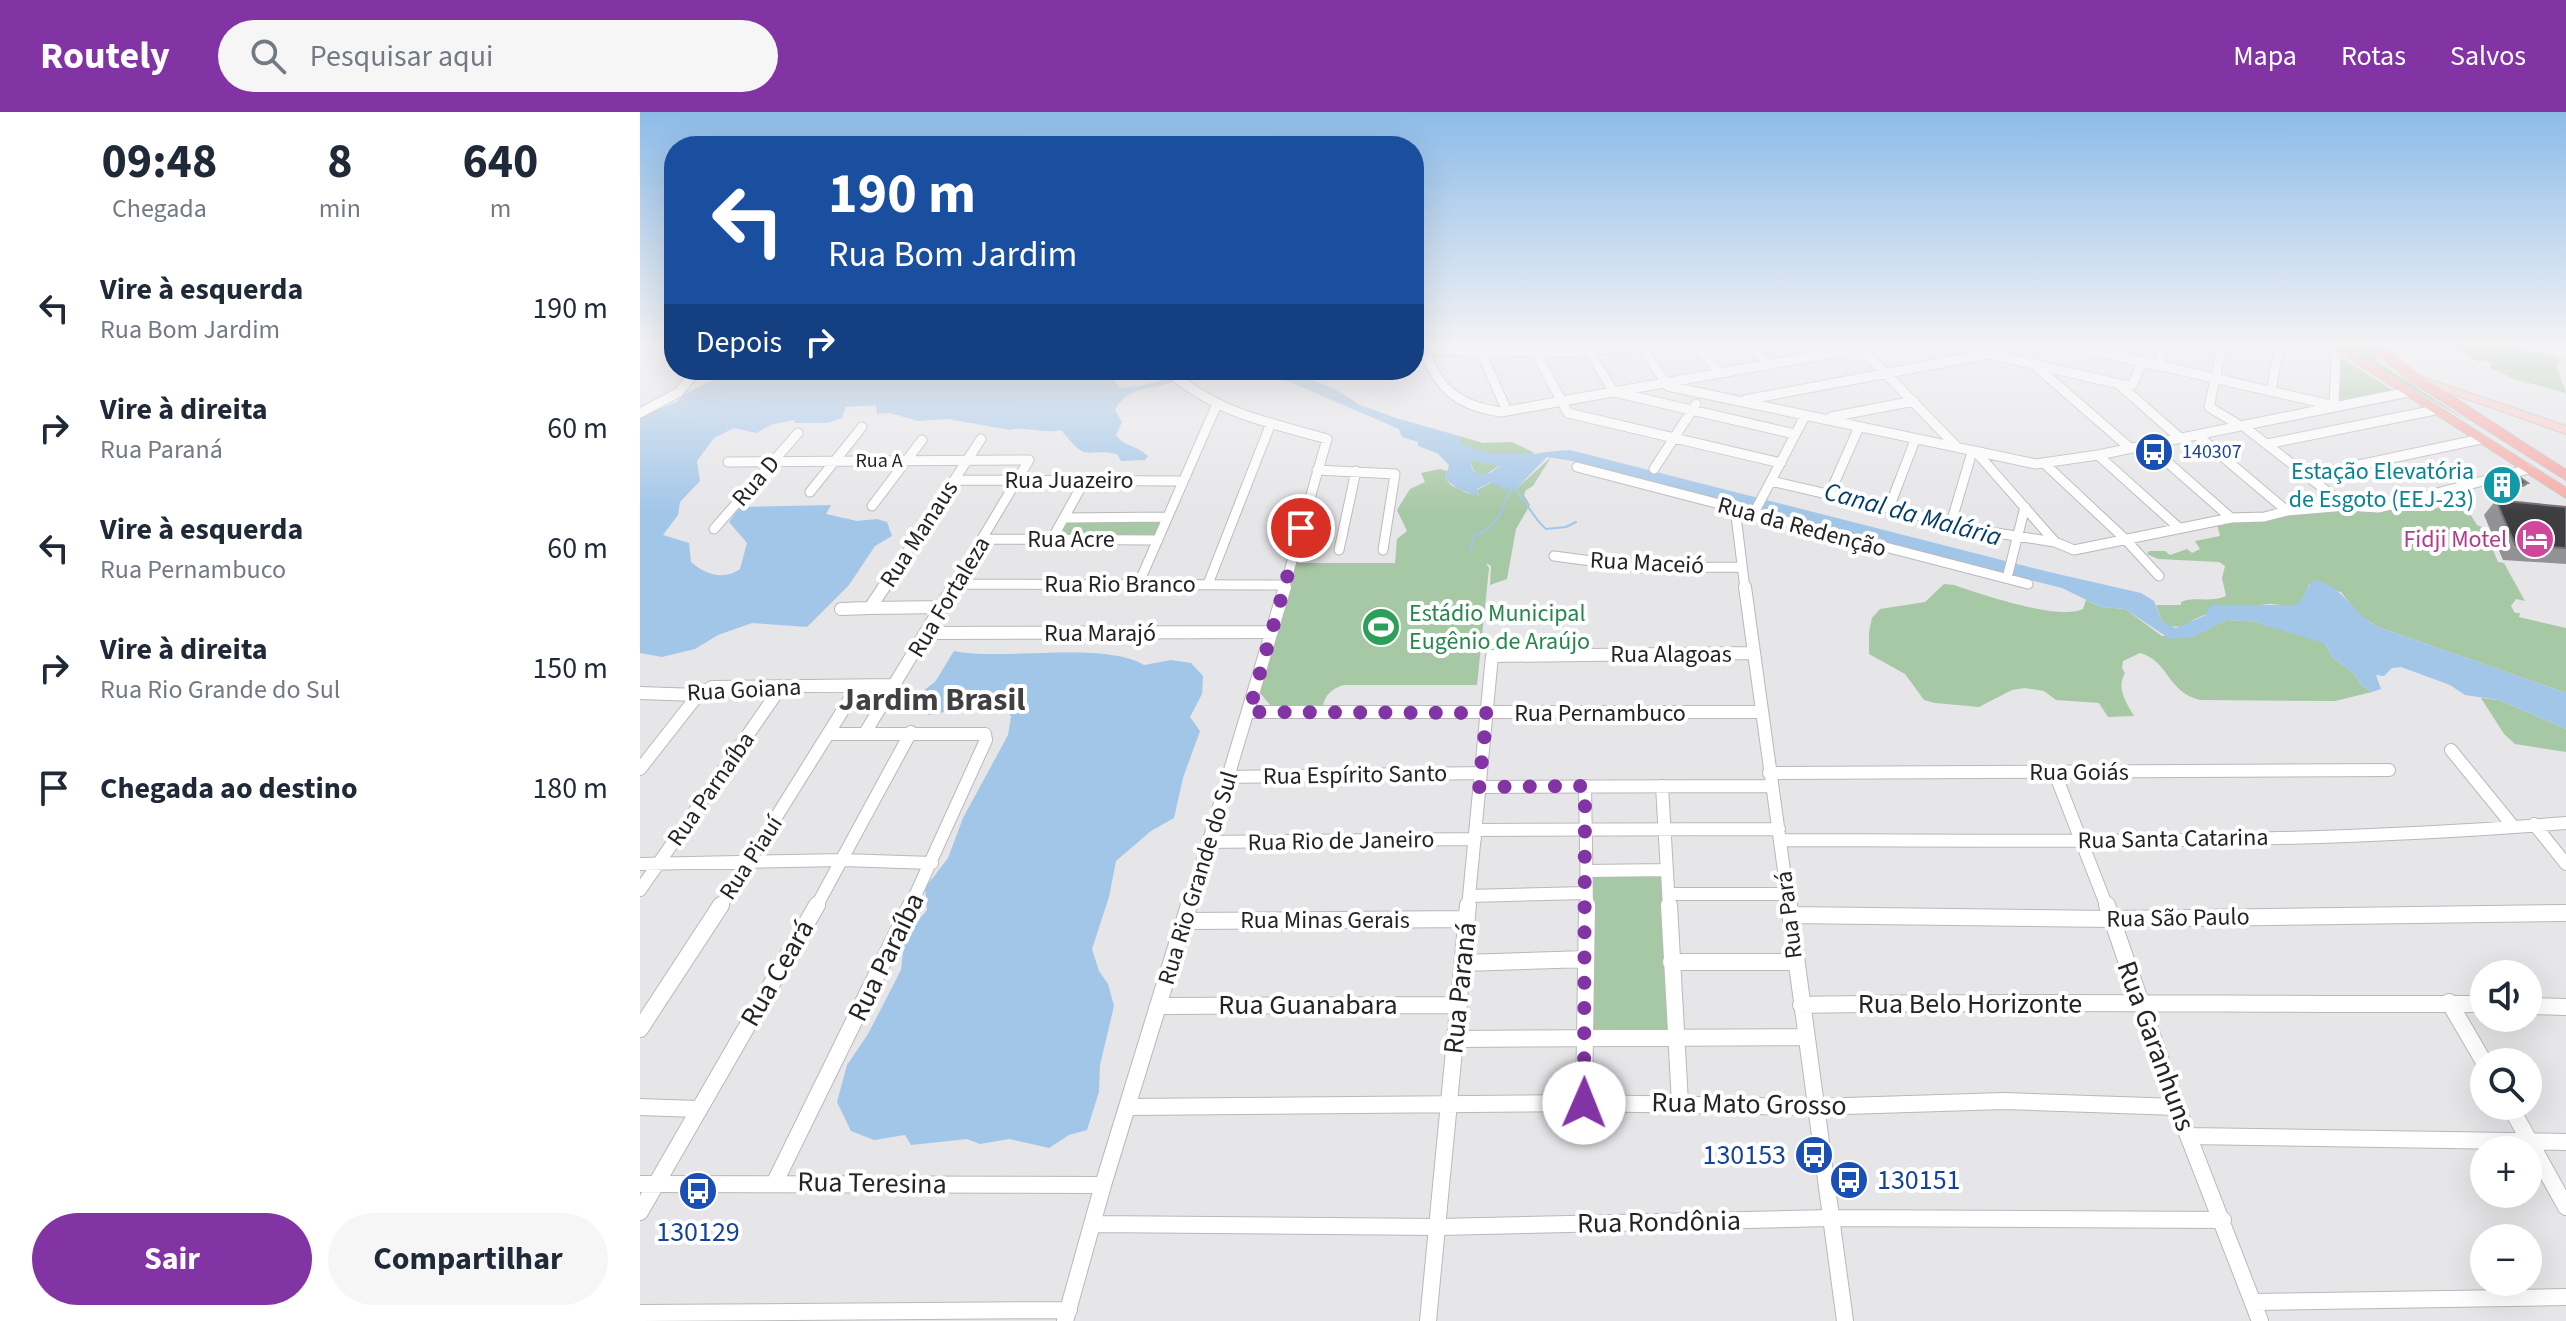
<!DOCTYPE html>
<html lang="pt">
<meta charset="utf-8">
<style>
body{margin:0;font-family:"Source Sans 3",sans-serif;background:#f6f6f7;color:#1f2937;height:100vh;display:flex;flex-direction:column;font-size:30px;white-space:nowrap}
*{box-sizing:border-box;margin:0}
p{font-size:26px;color:#747a83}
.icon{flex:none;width:44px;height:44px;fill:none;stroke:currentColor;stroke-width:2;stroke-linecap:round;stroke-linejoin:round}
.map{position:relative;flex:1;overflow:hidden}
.sheet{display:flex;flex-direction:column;background:#fff;width:640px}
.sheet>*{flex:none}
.top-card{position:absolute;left:24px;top:24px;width:760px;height:244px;border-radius:32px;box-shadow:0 8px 32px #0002;background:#1a4fa0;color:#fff;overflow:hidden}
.controls{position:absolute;left:1830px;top:848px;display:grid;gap:16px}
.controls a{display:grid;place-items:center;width:72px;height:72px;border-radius:50%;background:#fff;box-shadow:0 8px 32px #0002;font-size:40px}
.pin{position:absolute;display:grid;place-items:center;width:68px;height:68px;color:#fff;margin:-34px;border:4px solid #fff;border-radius:50%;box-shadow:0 2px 8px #0007}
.me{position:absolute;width:88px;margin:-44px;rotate:1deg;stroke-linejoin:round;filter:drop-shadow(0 0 6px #0008)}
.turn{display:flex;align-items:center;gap:28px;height:168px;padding:0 32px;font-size:36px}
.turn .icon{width:104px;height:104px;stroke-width:2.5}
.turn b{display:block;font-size:56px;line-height:68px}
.then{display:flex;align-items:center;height:76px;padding:0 32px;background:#0003;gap:16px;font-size:30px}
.eta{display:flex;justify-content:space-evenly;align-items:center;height:136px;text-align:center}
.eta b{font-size:48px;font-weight:700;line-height:56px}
.primary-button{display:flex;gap:16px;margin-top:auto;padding:16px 32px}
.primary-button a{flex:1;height:92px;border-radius:48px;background:#8334a4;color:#fff;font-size:32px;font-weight:700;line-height:92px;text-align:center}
.primary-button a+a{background:#f6f6f7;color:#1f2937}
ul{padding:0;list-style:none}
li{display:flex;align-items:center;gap:24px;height:120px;padding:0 32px}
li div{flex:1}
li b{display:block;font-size:30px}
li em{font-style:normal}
header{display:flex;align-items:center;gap:48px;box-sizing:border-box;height:112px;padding:0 40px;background:#8334a4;color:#fff}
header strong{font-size:38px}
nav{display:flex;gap:44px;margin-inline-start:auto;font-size:28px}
.search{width:560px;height:72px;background:#f6f6f7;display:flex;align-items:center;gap:20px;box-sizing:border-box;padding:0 28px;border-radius:44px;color:#747a83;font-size:30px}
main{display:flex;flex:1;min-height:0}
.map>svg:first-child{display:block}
.green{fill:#a7c8a5}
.water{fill:#a2c6e8}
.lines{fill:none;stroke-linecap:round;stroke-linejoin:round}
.stream{stroke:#a2c6e8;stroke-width:2}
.river{fill:#a2c6e8;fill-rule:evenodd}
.minor-far2-casing{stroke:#b9b8bb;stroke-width:11}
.minor-far1-casing{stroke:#b9b8bb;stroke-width:14}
.minor-casing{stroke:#b9b8bb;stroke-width:18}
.major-casing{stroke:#c2c2c2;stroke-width:2}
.highway-casing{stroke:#c2c2c2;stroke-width:2}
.minor-far2{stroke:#fff;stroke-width:9}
.minor-far1{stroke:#fff;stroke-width:12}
.minor{stroke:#fff;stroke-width:16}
.major{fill:#fbcdca;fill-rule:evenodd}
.highway{fill:#f8aba6;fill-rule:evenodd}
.wall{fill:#929194}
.shaded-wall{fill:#706f72}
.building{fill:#3e3d40;stroke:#706f72;stroke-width:2}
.route{stroke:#8334a4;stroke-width:14;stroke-dasharray:0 25.2}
.labels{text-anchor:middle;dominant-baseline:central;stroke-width:8;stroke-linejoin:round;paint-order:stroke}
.far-transit-label{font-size:20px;fill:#164399;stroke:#fff;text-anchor:start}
.far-street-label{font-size:20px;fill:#242425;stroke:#fff}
.culture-label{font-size:24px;fill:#0d838f;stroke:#fff;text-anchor:end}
.street-label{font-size:24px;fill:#242425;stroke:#fff}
.hotel-label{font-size:24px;fill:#b23c85;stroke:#fff;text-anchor:end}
.leisure-label{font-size:24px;fill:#27864d;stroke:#fff;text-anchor:start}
.water-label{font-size:26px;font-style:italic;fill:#023d68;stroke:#fff}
.near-street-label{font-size:28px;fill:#242425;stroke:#fff}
.near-transit-label{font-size:28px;fill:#164399;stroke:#fff;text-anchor:end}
.district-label{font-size:32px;font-weight:bold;fill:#414042;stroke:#fff}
</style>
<header>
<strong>Routely</strong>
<div class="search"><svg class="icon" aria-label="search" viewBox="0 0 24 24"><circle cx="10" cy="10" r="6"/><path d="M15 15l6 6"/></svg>Pesquisar aqui</div>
<nav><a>Mapa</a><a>Rotas</a><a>Salvos</a></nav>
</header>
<main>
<section class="sheet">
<div class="eta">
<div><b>09:48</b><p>Chegada</p></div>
<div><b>8</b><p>min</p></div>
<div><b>640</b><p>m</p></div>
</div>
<ul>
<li><svg class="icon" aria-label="left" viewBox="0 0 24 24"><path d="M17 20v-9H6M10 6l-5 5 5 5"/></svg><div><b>Vire à esquerda</b><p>Rua Bom Jardim</p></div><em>190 m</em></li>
<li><svg class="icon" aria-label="right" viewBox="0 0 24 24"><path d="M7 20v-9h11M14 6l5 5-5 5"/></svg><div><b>Vire à direita</b><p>Rua Paraná</p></div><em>60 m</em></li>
<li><svg class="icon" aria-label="left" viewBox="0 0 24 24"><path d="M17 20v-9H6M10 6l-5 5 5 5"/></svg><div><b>Vire à esquerda</b><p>Rua Pernambuco</p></div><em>60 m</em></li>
<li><svg class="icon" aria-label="right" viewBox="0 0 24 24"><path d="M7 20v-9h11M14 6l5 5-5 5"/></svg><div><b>Vire à direita</b><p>Rua Rio Grande do Sul</p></div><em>150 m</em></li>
<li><svg class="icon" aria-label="arrive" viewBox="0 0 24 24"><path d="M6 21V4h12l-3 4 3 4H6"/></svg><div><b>Chegada ao destino</b></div><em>180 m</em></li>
</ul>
<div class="primary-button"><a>Sair</a><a>Compartilhar</a></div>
</section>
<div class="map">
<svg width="1926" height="1209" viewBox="0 0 1926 1209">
<rect width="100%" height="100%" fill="#e6e5e8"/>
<path class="green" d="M1695,231H1723L1741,249L1735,248L1829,310Z
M1810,231H1869L1921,243L1917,255L1926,281L1874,267L1849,255L1852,252L1844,248L1838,250Z
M1702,246L1754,279L1698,288Z
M819,324L843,331L872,330L895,341C887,344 878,345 869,348C855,351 838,381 830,348L840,342L821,335Z
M911,345L893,374L886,378L884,383L890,393L876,417L867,467L850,473L851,454L846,451L849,456L837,573H704C693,576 684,583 683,595H632L620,581L656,451H755L757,427L767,419L757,398L770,377L785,370L781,361L800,357L807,359L805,366L811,373L827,381L839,383L837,378L852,370L876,377Z
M1761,395L1827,397L1837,413L1844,416L1858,450L1864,451L1885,489L1876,487L1871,494L1875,501H1880L1879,505L1926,516V581L1738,515L1718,502L1701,480L1669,472C1667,478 1666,486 1661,490C1654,497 1639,492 1630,492C1606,495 1561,497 1544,515L1528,514L1522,510L1516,493H1541V490C1555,484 1571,491 1586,484L1582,466L1585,454L1579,450L1518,447L1507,442L1509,439H1525L1530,443L1547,437L1552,441L1560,437L1555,429L1580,424L1577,412L1698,397Z
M427,406H524L516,425L417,424Z
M1304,472L1314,473C1340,482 1420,509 1443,497L1446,488L1461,495L1485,497L1522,524L1562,520L1587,508L1622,510L1641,517L1656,514L1683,528L1692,545L1714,562L1722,574L1732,580L1695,589L1560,588C1527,580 1529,549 1500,541L1483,549L1482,556L1485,561C1476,576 1486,590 1494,604L1468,605L1459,591L1416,588L1404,579L1385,576L1372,578L1339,595L1295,591L1284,588L1265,562L1229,542V520L1232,506L1240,497L1285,490Z
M1841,586L1859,588L1926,617V640L1875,632L1864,622Z
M1028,759L1035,918L951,917V762Z"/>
<path class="water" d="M93,258H455L467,261L480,276L500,274L560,258H634L666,265L696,278L720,293L756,306L819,324L821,336L841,341L830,348C832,356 832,361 840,362C854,364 856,353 867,349C887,342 908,339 930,338L1409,460L1501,481L1514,489L1522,510L1536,516L1566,503L1569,495L1574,493H1655C1666,487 1664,476 1674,468C1702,472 1713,502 1738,515L1926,581V617L1859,588L1825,583L1810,573L1761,555L1752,556L1744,564L1736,563L1741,577L1732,580L1722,574L1714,562L1692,545L1683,528L1656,514L1641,518L1622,510L1587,508L1553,525L1530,527L1485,497L1461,495L1422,476L1189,418L932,349L907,345L876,377H865L851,370L837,377L839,384C826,381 814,376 805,366L809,353L797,341L778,334V330L762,325L759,317L650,270C598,258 576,258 522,273C501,278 487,277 475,298L482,310L476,323C483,334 498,334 508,344L505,348L481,349L477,342C441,335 450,353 421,318C403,322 384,314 370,318L308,307L278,309L250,301L237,302L236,293L206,295L202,306L187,311H155L154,308L133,312L116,321L94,316L74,326L57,349L60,369L40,390L38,403L23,423L49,431L51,450C64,462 84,469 100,457L107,431L89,410L100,395L191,393L186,402L217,409L237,407L247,410L252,424L235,434L209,473L167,515L112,511L78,523L55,537L22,545L0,541V304L37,290L43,283Z
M314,539C362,549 464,529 504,553L531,548L551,551L563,564L562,582L550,605L560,619L543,666L534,706L511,719L476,749L469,785L452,837L459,859L468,872L474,894L460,953L459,980L447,1018L429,1023L409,1036L369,1027L340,1032L327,1027L271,1033L265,1023L234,1028L211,1019L197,990L207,953L228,922L261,858L265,824L287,798L285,776L308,746L323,706L368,623L371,605L366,594L331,595L288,603L279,582L295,570Z"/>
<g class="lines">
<path class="stream" d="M875,377C888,391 892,405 906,417L926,415L936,410
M830,441L834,424C859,416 862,397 872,375"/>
<path class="river" d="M812,329L851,342L892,341L900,346C881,362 821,351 804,334Z
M1626,502L1694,521L1696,526L1687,532L1620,512L1617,508L1620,504Z"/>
<g class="minor-far2-casing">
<path id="minor-far2" d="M1056,231L1079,261
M1110,231L1128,253
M1163,231L1174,244
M1421,231L1687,292
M1583,231L1569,295L1599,313
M1879,231L1926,242
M1218,233L1318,336
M1002,236L1028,274L1396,352L1458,343L1768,280
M774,238L936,240L1031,231
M784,238C799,278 819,294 861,300L1249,231
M840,238L867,299
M894,238L928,301L1141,351
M948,238L974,280L1155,322
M1518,253L1525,231
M1399,257L1490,336
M527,258C578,302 624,309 687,327L644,477
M1481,274L1540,326
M1631,279L1640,231
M1105,288L1349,242L1488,274L1493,272L1502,250
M1694,293L1696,245
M0,301L39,280L57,258
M1191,305L1274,289
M1607,317L1706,394
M1557,323L1647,399
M1627,332L1795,298
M1508,333L1591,406
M1337,341L1415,430
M1458,343L1538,415
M88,350L389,348L312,477
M1405,352L1485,427L1519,464
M937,355L1388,472
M1014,357L1056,292
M677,358L755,362L743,438
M1667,364L1841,327
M315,368L543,369
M1131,369L1350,420L1415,430L1434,438L1591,406L1624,405L1647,399L1706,394L1739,396L1889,357
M170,380L222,315
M1189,383L1219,315
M232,394L282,328
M1095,396L1105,477
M1249,396L1275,328
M1114,401L1165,304
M424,406L527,405
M1311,411L1332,340
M74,417L158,321
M344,427L518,428
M412,427L445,368
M699,438L716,359
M914,444L1004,456L1100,455
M1367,466L1385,395
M316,472L644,473
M568,472L631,311
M498,473L577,292
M243,477L341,327"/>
</g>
<g class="minor-far1-casing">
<path id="minor-far1" d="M244,475L230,496L303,495
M1105,475L1149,795
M201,497L230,496
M287,521L632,520
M0,581L58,583L72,575L256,573
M609,600H1120
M225,621L313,475
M189,622H345L346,628L270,795
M1811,638L1872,713
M0,657L58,583
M1414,659L1467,795
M1129,661L1749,658
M589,665L841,661
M945,674L947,795
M1022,674L1029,795
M839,675L1131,674
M1894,712L1926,752
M836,718L1139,717
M1140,728C1402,729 1665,733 1926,711
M567,730L835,727
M0,752L203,748L292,751
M947,759L1026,758
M0,778L141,575
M1028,782H1147
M829,784L946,781
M80,795L218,574
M176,795L271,620
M549,795L645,475
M828,795L852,544L1113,541"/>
</g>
<g class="minor-casing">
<path id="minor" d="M1029,793L1040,991
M1149,793L1205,1209
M1467,793L1537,995L1620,1209
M1150,803L1472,807L1926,801
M544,809L827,807
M1031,850H1155
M823,851L946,847
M1809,890L1844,950
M1161,893C1389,888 1616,893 1844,892
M518,894L819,893
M1888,894L1926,895
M0,917L81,793
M815,927L1165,925
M944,991L947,793
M1870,994L1926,1095
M0,995L57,997
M488,995L944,991L1174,995L1364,989L1537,995
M1548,1024L1926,1030
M135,1070L271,793
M0,1072L463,1073
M0,1100L177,793
M454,1112L799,1115L1190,1106L1583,1108
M1613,1190L1926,1185
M0,1201L429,1198
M425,1209L463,1073L549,793
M788,1209L828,793"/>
</g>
<g class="major-casing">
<path id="major" d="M1774,262L1926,314V322L1770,267L1768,265Z"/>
</g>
<g class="highway-casing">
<path id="highway" d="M1685,231H1699L1926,376V386Z
M1724,231H1738L1778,262L1926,358V368L1768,268Z"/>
</g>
<use href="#minor-far2" class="minor-far2"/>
<use href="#minor-far1" class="minor-far1"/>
<use href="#minor" class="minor"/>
<use href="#major" class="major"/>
<use href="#highway" class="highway"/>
</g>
<path class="wall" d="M1888,371L1885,374L1855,382L1846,376L1849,372Z
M1856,388L1926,395V452L1863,448L1844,403Z"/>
<path class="shaded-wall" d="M1888,371L1885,374L1855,382L1858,378Z"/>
<path class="building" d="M1878,364L1888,371L1858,378L1849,372Z
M1856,388L1926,395V436L1875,433Z"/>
<linearGradient id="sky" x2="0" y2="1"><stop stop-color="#8cbbe8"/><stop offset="0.58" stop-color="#f4f3f5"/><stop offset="1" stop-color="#f4f3f5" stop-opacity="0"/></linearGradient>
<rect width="1926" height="400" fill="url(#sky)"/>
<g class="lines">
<path class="route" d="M661,416L609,600L847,601L839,675L945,674L944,991"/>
</g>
<defs>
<g id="bus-disc" transform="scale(2)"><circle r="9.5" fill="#1a4fb4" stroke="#fff"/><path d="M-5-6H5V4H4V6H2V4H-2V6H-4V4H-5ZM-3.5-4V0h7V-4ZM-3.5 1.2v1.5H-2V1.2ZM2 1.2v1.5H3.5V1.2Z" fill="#fff"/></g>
<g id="building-disc" transform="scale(2)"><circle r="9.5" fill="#0f9aa8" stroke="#fff"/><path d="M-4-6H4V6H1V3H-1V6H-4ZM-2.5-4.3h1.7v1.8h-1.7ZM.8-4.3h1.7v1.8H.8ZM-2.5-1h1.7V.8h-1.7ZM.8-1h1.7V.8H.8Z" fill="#fff"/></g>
<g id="hotel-disc" transform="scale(2)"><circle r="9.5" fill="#d1479c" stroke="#fff"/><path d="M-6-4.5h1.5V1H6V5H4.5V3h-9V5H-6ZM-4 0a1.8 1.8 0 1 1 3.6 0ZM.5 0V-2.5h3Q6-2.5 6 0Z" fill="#fff"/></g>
<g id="stadium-disc" transform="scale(2)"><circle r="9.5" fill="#2e9e5b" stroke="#fff"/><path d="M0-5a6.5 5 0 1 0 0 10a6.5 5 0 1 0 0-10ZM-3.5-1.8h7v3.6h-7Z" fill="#fff"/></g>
</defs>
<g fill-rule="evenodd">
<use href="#bus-disc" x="1514" y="340"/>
<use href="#building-disc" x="1862" y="373"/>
<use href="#hotel-disc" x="1895" y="427"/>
<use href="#stadium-disc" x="741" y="515"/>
<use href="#bus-disc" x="1174" y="1043"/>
<use href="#bus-disc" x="1209" y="1068"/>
<use href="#bus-disc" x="58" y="1079"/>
</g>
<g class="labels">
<g class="far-transit-label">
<text x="1542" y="340">140307</text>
</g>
<g class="far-street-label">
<text x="239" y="349">Rua A</text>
</g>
<g class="culture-label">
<text x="1834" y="359">Estação Elevatória<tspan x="1834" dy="28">de Esgoto (EEJ-23)</tspan></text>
</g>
<g class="street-label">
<text x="429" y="368">Rua Juazeiro</text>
<text transform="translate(116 369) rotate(-49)">Rua D</text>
<text transform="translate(1162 415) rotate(15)">Rua da Redenção</text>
<text transform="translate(279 422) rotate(-57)">Rua Manaus</text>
<text x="431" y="427">Rua Acre</text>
<text transform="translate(1007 451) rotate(3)">Rua Maceió</text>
<text x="480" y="472">Rua Rio Branco</text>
<text transform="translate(309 485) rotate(-59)">Rua Fortaleza</text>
<text x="460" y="521">Rua Marajó</text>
<text x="1031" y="542">Rua Alagoas</text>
<text transform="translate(104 578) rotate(-3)">Rua Goiana</text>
<text x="960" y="601">Rua Pernambuco</text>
<text x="1439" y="660">Rua Goiás</text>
<text transform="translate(715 663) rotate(-1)">Rua Espírito Santo</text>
<text transform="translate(71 677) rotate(-55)">Rua Parnaíba</text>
<text transform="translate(1533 727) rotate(-1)">Rua Santa Catarina</text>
<text transform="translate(701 729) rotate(-1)">Rua Rio de Janeiro</text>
<text transform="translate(111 746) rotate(-57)">Rua Piauí</text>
<text transform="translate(558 766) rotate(-73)">Rua Rio Grande do Sul</text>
<text transform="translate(1149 803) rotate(-97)">Rua Pará</text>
<text transform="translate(1538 806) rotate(-1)">Rua São Paulo</text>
<text x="685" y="808">Rua Minas Gerais</text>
</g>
<g class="hotel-label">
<text x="1867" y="427">Fidji Motel</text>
</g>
<g class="leisure-label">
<text x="769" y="501">Estádio Municipal<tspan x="769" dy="28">Eugênio de Araújo</tspan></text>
</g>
<g class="water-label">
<text transform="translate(1273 402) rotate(15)">Canal da Malária</text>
</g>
<g class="near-street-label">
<text transform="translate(246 845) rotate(-64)">Rua Paraíba</text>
<text transform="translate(137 861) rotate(-60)">Rua Ceará</text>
<text transform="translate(820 876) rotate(-84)">Rua Paraná</text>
<text x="1330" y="892">Rua Belo Horizonte</text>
<text x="668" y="893">Rua Guanabara</text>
<text transform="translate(1516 934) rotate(70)">Rua Garanhuns</text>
<text transform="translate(1109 992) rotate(1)">Rua Mato Grosso</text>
<text transform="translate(232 1071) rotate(1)">Rua Teresina</text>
<text transform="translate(1019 1110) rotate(-1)">Rua Rondônia</text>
</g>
<g class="near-transit-label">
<text x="1146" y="1043">130153</text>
<text x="1237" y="1068" text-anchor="start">130151</text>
<text x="58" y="1120" text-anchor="middle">130129</text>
</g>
<g class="district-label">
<text x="292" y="588">Jardim Brasil</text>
</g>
</g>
</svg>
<div class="controls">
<a><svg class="icon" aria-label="sound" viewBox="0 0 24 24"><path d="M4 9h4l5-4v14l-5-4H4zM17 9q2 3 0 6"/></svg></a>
<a><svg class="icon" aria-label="search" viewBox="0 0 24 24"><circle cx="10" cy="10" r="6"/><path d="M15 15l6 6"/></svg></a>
<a>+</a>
<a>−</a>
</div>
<div class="pin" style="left:661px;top:416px;background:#d93025"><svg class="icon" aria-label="arrive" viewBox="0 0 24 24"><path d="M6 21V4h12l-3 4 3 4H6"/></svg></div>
<svg class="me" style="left:944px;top:991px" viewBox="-20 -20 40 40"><circle r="19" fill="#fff"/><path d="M0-13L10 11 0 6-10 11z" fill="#8334a4"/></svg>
<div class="top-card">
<div class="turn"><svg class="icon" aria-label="left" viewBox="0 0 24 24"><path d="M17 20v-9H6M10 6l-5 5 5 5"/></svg><div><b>190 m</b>Rua Bom Jardim</div></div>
<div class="then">Depois<svg class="icon" aria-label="right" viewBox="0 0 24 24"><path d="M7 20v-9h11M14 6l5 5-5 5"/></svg></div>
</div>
</div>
</main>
